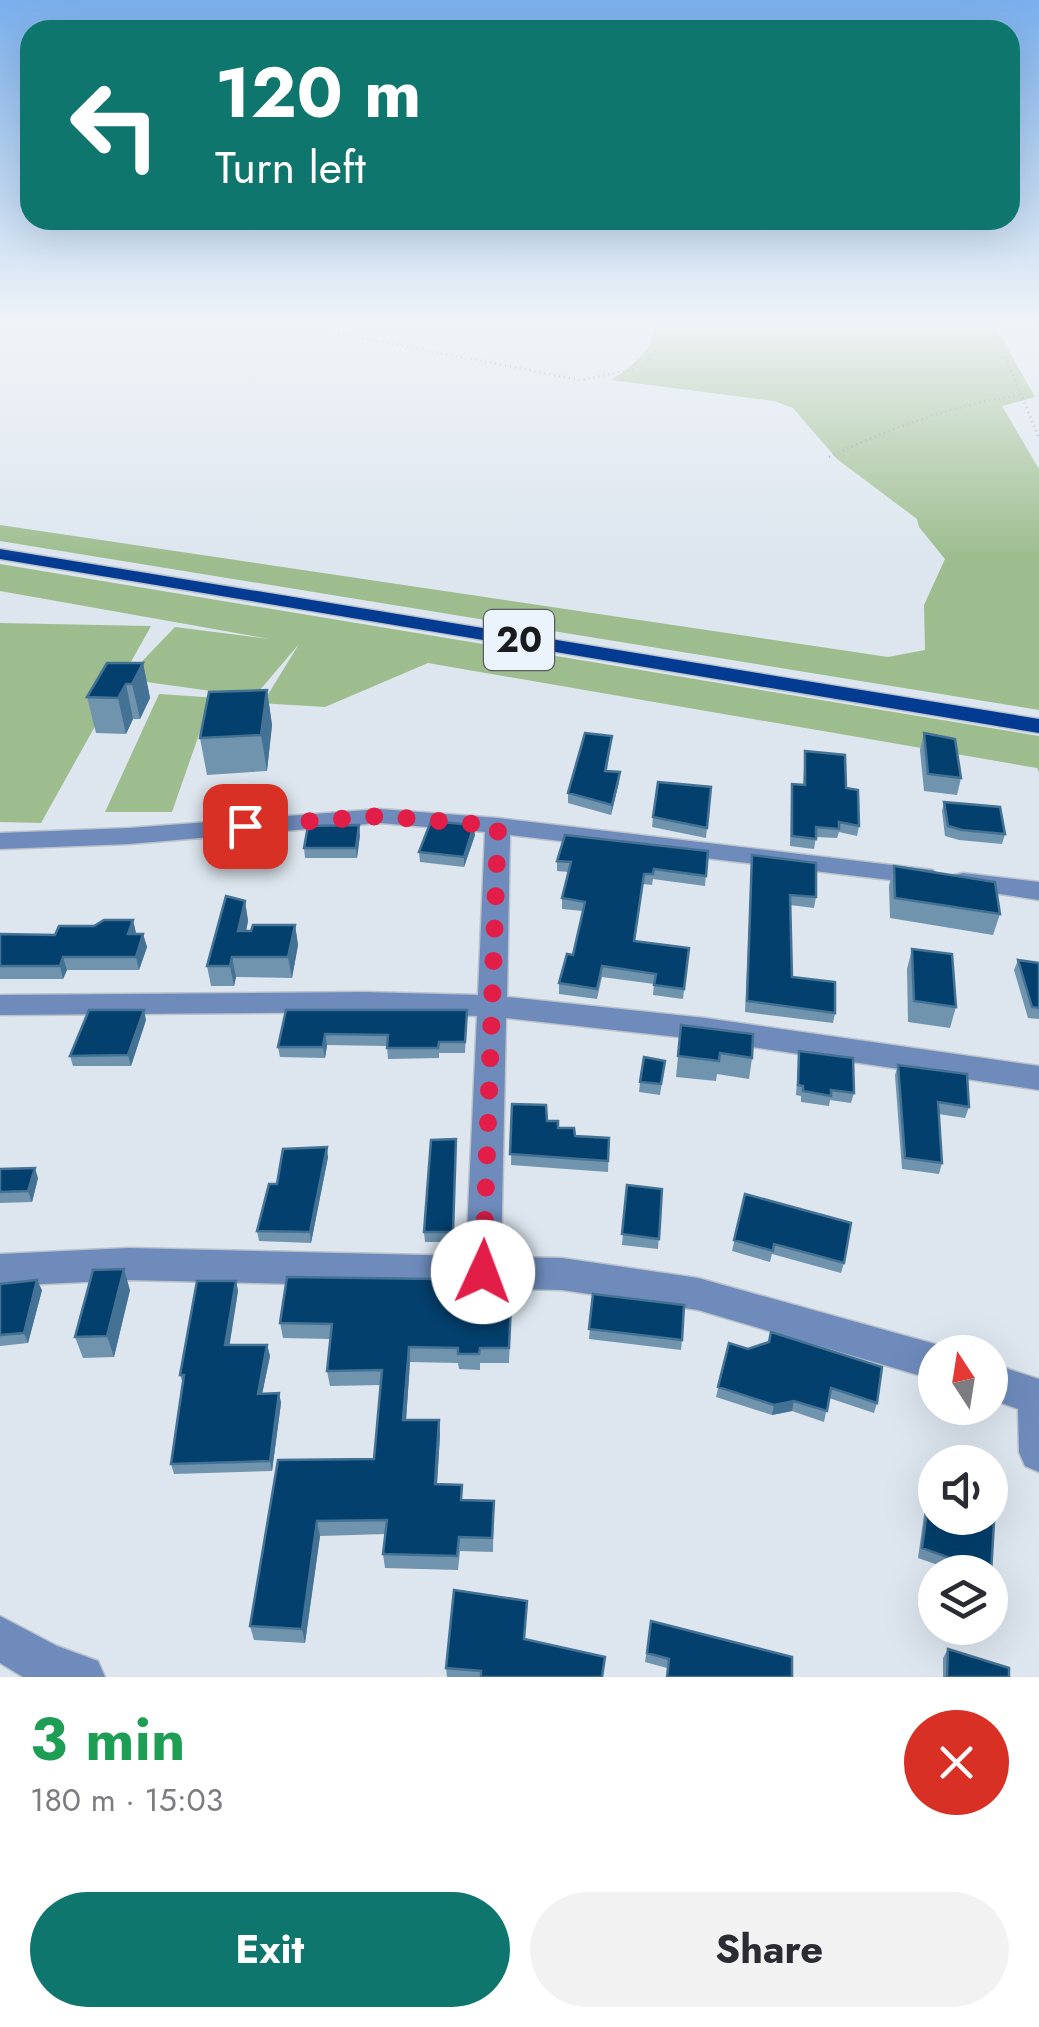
<!DOCTYPE html>
<meta charset="utf-8">
<style>
body{margin:0;font-family:Jost,sans-serif;background:#f2f2f3;color:#2b2b33;height:100vh;display:flex;flex-direction:column;font-size:38px;white-space:nowrap}
*{box-sizing:border-box;margin:0}
p{font-size:32px;color:#7c7c81}
.icon{flex:none;width:55px;height:55px;fill:none;stroke:currentColor;stroke-width:2;stroke-linecap:round;stroke-linejoin:round}
.map{position:relative;height:1677px;overflow:hidden}
.drawer{display:flex;flex-direction:column;background:#fff;flex:1}
.drawer>*{flex:none}
.banner{position:absolute;left:20px;top:20px;width:1000px;height:210px;border-radius:30px;box-shadow:0 10px 40px #0002;background:#0f766e;color:#fff;overflow:hidden}
.needle{width:65px;rotate:348deg}
.controls{position:absolute;left:918px;top:1335px;display:grid;gap:20px}
.controls a{display:grid;place-items:center;width:90px;height:90px;border-radius:50%;background:#fff;box-shadow:0 10px 40px #0002;font-size:50px}
.pin{position:absolute;display:grid;place-items:center;width:85px;height:85px;color:#fff;margin:-42px;border-radius:20px;box-shadow:0 5px 15px #0006}
.me{position:absolute;width:110px;margin:-55px;rotate:2deg;stroke-linejoin:round;filter:drop-shadow(0 0 8px #0008)}
.turn{display:flex;align-items:center;gap:35px;height:210px;padding:0 30px;font-size:45px}
.turn .icon{width:130px;height:130px;stroke-width:2.5}
.turn b{display:block;font-size:70px;line-height:85px}
.round{display:grid;place-items:center;flex:none;width:105px;height:105px;border-radius:52px;background:#f2f2f3}
.overview{display:flex;align-items:center;justify-content:space-between;height:170px;padding:0 30px}
h1{font-size:60px;font-weight:700;line-height:75px;color:#1e9e55}
.cta{display:flex;gap:20px;margin-top:auto;padding:20px 30px}
.cta a{flex:1;height:115px;border-radius:60px;background:#0f766e;color:#fff;font-size:40px;font-weight:700;line-height:115px;text-align:center}
.cta a+a{background:#f2f2f3;color:#2b2b33}
.map>svg:first-child{display:block}
.green{fill:#9dbd8e}
.lines{fill:none;stroke-linecap:round;stroke-linejoin:round}
.minor-casing{stroke:#bac2ca;stroke-width:3}
.major-casing{stroke:#bac2ca;stroke-width:3}
.path{stroke:#878d93;stroke-width:2.5;stroke-dasharray:1 4;stroke-linecap:butt}
.minor{fill:#6e8bbc;fill-rule:evenodd}
.major{fill:#043b92;fill-rule:evenodd}
.wall{fill:#7093ae}
.shaded-wall{fill:#447294}
.building{fill:#03406d;stroke:#447294;stroke-width:2.5}
.route{stroke:#e11d48;stroke-width:18;stroke-dasharray:0 32.4}
.labels{text-anchor:middle;dominant-baseline:central;stroke-width:10;stroke-linejoin:round;paint-order:stroke}
.shield{fill:#ebf4fd;stroke:#585d62;stroke-width:2.5}
.shield-label{font-size:35px;font-weight:bold;fill:#191c1f}
</style>
<div class="map">
<svg width="1039" height="1677" viewBox="0 0 1039 1677">
<rect width="100%" height="100%" fill="#dde6ef"/>
<path class="green" d="M654,324H994L1035,397L1002,406L1039,469V710L0,541V525L888,657L925,650L924,605L945,559L919,527L917,519L837,459L793,408L774,401L611,380C629,369 657,348 654,324Z
M0,564L1039,736V772L1037,768L428,663L325,707L211,700L172,812H105L159,694L264,701L299,644L254,697L125,679L175,627L270,639L0,591Z
M0,623L151,626L41,823L0,822Z"/>
<g class="lines">
<g class="minor-casing">
<path id="minor" d="M380,809L498,818L933,870L937,876L924,884L510,835L507,997L705,1018L1039,1066V1090L705,1040L506,1018L501,1257L562,1258L698,1278L935,1344L950,1352H935V1380L698,1310L562,1290L129,1280L0,1286V1254L129,1248L466,1256L477,1016L364,1012L0,1015V995L364,992L478,995L485,832L380,823L129,844L0,849V833L129,828Z
M963,873L1039,882V900L954,887L950,881L954,875Z
M990,1363L1039,1379V1472L1025,1466L1019,1452L1018,1409L990,1399Z
M0,1616L57,1646L98,1661L105,1677H23L0,1663Z"/>
</g>
<g class="major-casing">
<path id="major" d="M0,549L1039,719V733L0,559Z"/>
</g>
<path class="path" d="M289,324L580,380L636,369L649,360L659,343L660,324
M992,324L1039,438
M829,457C891,428 954,404 1023,395"/>
<use href="#minor" class="minor"/>
<use href="#major" class="major"/>
</g>
<path class="wall" d="M143,663L150,698L140,719H133L126,734L96,733L87,697Z
M267,690L272,725L267,771L207,775L200,738Z
M924,733L961,778L957,795L924,791L920,750Z
M612,736L607,771L619,782L611,815L568,803V793Z
M805,751L846,788L859,826L857,836L839,832L837,838L816,837L814,849L790,846L791,793L792,784H803Z
M711,787L706,838L652,827L653,817Z
M944,802L1005,834L1002,844L959,840L945,836L942,811Z
M360,835L357,858H305L304,848Z
M475,835L464,867L420,862L419,852Z
M708,851L705,886L653,879L652,885L643,884L635,941L689,948L683,999L653,995L654,984L602,977L597,999L559,994V983L573,955L583,911L562,909V898L569,872L557,871V861Z
M752,855L816,897L814,908L790,905L792,977L835,1013L833,1023L745,1012Z
M894,866L1000,914L993,935L890,918L889,886Z
M245,901L248,921L246,931L295,925L298,945L292,978L236,977L234,986H211L207,966Z
M133,920L136,934H143L147,947L139,970H67L63,979H0V934L55,935Z
M912,949L956,1007L950,1028L908,1022L907,969Z
M1018,960L1039,963V1019L1028,1018L1014,970Z
M286,1010H467L465,1053H439V1058L388,1059L387,1046L327,1045L325,1058L280,1057L278,1047Z
M146,1020L131,1066H73L70,1056Z
M681,1025L752,1058L749,1079L717,1074L716,1081L676,1077Z
M799,1051L854,1093L851,1103L830,1100L829,1106L801,1102V1096L796,1095Z
M665,1061L660,1095L639,1092L640,1082Z
M898,1065L969,1107L965,1118L938,1114L942,1163L939,1174L902,1169L895,1075Z
M512,1104L575,1136L609,1138L608,1172L511,1165Z
M456,1139L453,1242H425L424,1232Z
M328,1157L311,1243L259,1241L257,1231L277,1184Z
M0,1169L38,1178L32,1202L0,1203Z
M627,1185L662,1189L658,1249L622,1245Z
M745,1194L844,1263L841,1273L772,1254L770,1262L732,1251Z
M512,1280L509,1363H480V1370L459,1369L458,1363L410,1362L406,1420H439L440,1435L437,1484L463,1500L494,1501L493,1552L460,1551L458,1570L385,1568L383,1554L386,1534L320,1536L305,1643L254,1640L250,1626L278,1460L374,1459L381,1385L330,1386L327,1371L331,1339L283,1338L280,1323Z
M236,1281L238,1291L229,1345H267L270,1356L262,1394L279,1393L281,1403L272,1471L174,1474L171,1464L183,1383L180,1375Z
M0,1284L42,1290L28,1343L0,1346Z
M130,1290L114,1357L83,1358L75,1337Z
M593,1294L682,1340L681,1350L589,1339Z
M729,1343L877,1403L874,1413L829,1398L824,1422L792,1411L772,1415L716,1397Z
M929,1497L991,1573L990,1575V1572H958L918,1558L925,1507Z
M527,1601L524,1639L602,1677H447L446,1668Z
M651,1621L792,1657L667,1668L645,1662Z
M948,1649L1009,1677H943V1658Z"/>
<path class="shaded-wall" d="M143,663L150,698L140,719L132,684Z
M126,684L133,719L126,734L118,698Z
M267,690L272,725L267,771L261,735Z
M620,772L619,782L611,815L612,805Z
M359,825L360,835L357,858L356,848Z
M474,825L475,835L464,867V857Z
M245,901L248,921L242,951L238,931Z
M133,920L136,933L131,947L128,934Z
M295,925L298,945L292,978L288,957Z
M143,934L147,947L139,970L136,957Z
M63,957L67,970L63,979L60,966Z
M232,957L236,977L234,986L230,966Z
M144,1010L146,1020L131,1066L128,1055Z
M325,1034L327,1045L325,1058L323,1047Z
M327,1147L328,1157L311,1243L310,1232Z
M35,1168L38,1178L32,1202L28,1191Z
M124,1269L130,1290L114,1357L107,1336Z
M37,1280L42,1290L28,1343L24,1333Z
M236,1281L238,1291L228,1355L225,1345Z
M267,1345L270,1356L260,1404L258,1394Z
M409,1347L410,1362L405,1435L403,1420Z
M279,1393L281,1403L272,1471L270,1461Z
M794,1401L792,1411L772,1415L774,1405Z
M439,1420L440,1435L436,1499L435,1484Z
M317,1521L320,1536L305,1643L302,1629Z"/>
<path class="building" d="M107,663H143L132,684H126L118,698L87,697Z
M267,690L261,735L200,738L209,692Z
M585,733L612,736L605,771L620,772L612,805L568,793Z
M924,733L955,739L961,778L928,774Z
M805,751L845,755L846,788L858,790L859,826L839,822V829L816,827V839L792,836V784L805,785Z
M658,782L711,787L707,828L653,817Z
M944,802L1000,807L1005,834L962,830L948,826Z
M431,821L474,825L464,857L419,852Z
M359,825L356,848H304L308,826Z
M565,835L708,851L706,876L654,869L653,874H644L634,941L689,948L684,989L654,985L656,974L602,966L597,989L559,983L567,954L573,955L585,902L562,898L571,862L557,861Z
M752,855L816,863V897L790,895L792,977L835,982V1013L747,1001Z
M894,866L995,882L1000,914L895,898Z
M226,896L245,901L238,931H251L253,925H295L288,957H232L230,966H207Z
M104,920H133L128,934H143L136,957H63L60,966H0V934L55,935L59,926H94Z
M912,949L952,954L956,1007L914,1001Z
M1018,960L1039,963V1008L1032,1007Z
M89,1010H144L128,1055L70,1056Z
M286,1010H467L465,1042H439L438,1048H387L388,1035L325,1034L323,1047H278Z
M681,1025L753,1034L752,1058L720,1053L719,1061L678,1056Z
M799,1051L853,1058L854,1093L831,1090V1096L803,1091V1086L798,1085Z
M644,1057L665,1061L661,1084L640,1082Z
M898,1065L967,1074L969,1107L938,1102L942,1163L905,1158Z
M512,1104L546,1105L547,1121H558V1128H574L575,1136L609,1138L608,1161L510,1154Z
M456,1139L453,1232H424L431,1140Z
M327,1147L310,1232L257,1231L269,1184H277L283,1149Z
M35,1168L28,1191L0,1192V1169Z
M627,1185L662,1189L659,1239L622,1234Z
M745,1194L851,1223L844,1263L774,1244L773,1251L734,1240Z
M124,1269L107,1336L75,1337L93,1270Z
M287,1277L512,1280L509,1348H480L479,1354H458V1348L409,1347L403,1420H439L435,1484L462,1485L461,1500L494,1501L492,1538L459,1537L457,1556L383,1554L387,1520L317,1521L302,1629L250,1626L278,1460L374,1459L382,1370L327,1371L332,1324L280,1323Z
M37,1280L24,1333L0,1335V1284Z
M197,1281H236L225,1345H267L258,1394L279,1393L270,1461L171,1464L184,1375H180Z
M593,1294L684,1305L682,1340L589,1329Z
M771,1332L882,1367L877,1403L831,1388L827,1411L794,1401L774,1405L718,1387L729,1343L748,1349L769,1342Z
M929,1497L935,1499V1518H982L994,1522L991,1573L922,1548Z
M454,1590L527,1601L524,1639L605,1657L602,1677H481V1671L446,1668Z
M651,1621L792,1657V1677H667L669,1659L647,1653Z
M948,1649L1009,1668V1677H947Z"/>
<linearGradient id="sky" x2="0" y2="1"><stop stop-color="#7aafec"/><stop offset="0.58" stop-color="#f0f4f8"/><stop offset="1" stop-color="#f0f4f8" stop-opacity="0"/></linearGradient>
<rect width="1039" height="558" fill="url(#sky)"/>
<g class="lines">
<path class="route" d="M245,826L380,816L498,826L483,1272"/>
</g>
<g class="labels">
<rect class="shield" x="484" y="610" width="70" height="60" rx="8"/>
<g class="shield-label">
<text x="519" y="640">20</text>
</g>
</g>
</svg>
<div class="controls">
<a><svg class="needle" viewBox="-14 -14 28 28"><path d="M0-13l5 13h-10z" fill="#e53935"/><path d="M0 13l5-13h-10z" fill="#7c7c81"/></svg></a>
<a><svg class="icon" aria-label="sound" viewBox="0 0 24 24"><path d="M4 9h4l5-4v14l-5-4H4zM17 9q2 3 0 6"/></svg></a>
<a><svg class="icon" aria-label="layers" viewBox="0 0 24 24"><path d="M12 4l9 5-9 5-9-5zM3 14l9 5 9-5"/></svg></a>
</div>
<div class="pin" style="left:245px;top:826px;background:#d93025"><svg class="icon" aria-label="arrive" viewBox="0 0 24 24"><path d="M6 21V4h12l-3 4 3 4H6"/></svg></div>
<svg class="me" style="left:483px;top:1272px" viewBox="-20 -20 40 40"><circle r="19" fill="#fff"/><path d="M0-13L10 11 0 6-10 11z" fill="#e11d48"/></svg>
<div class="banner">
<div class="turn"><svg class="icon" aria-label="left" viewBox="0 0 24 24"><path d="M17 20v-9H6M10 6l-5 5 5 5"/></svg><div><b>120 m</b>Turn left</div></div>
</div>
</div>
<section class="drawer">
<div class="overview"><div><h1>3 min</h1><p>180 m · 15:03</p></div><a class="round" style="background:#d93025;color:#fff"><svg class="icon" aria-label="close" viewBox="0 0 24 24"><path d="M6 6l12 12M18 6L6 18"/></svg></a></div>
<div class="cta"><a>Exit</a><a>Share</a></div>
</section>
